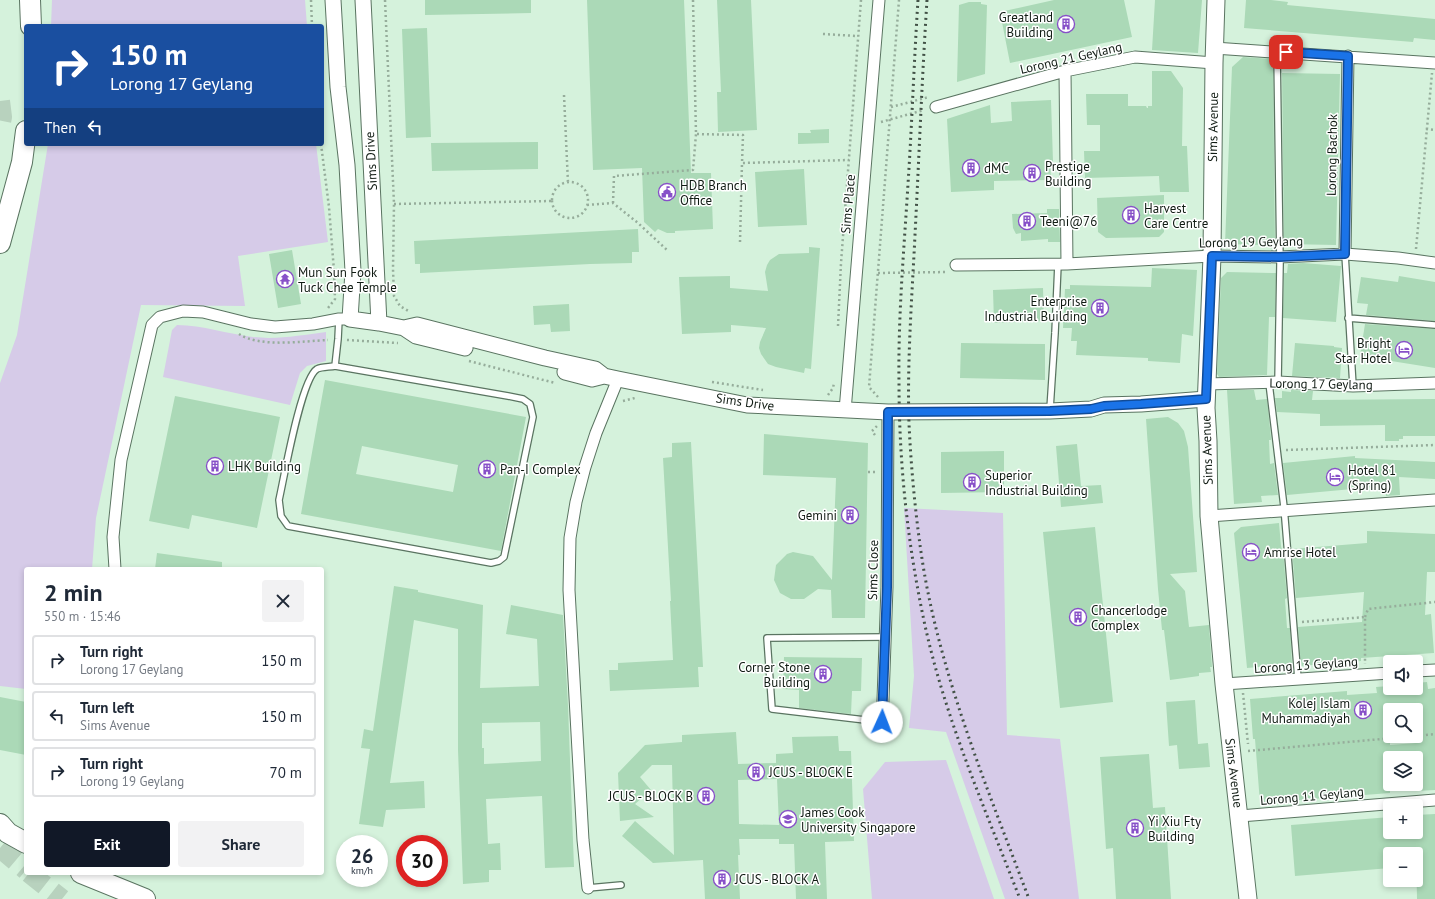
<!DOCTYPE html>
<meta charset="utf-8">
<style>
body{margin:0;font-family:"PT Sans",sans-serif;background:#f2f2f3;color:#1f2937;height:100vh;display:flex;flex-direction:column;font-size:15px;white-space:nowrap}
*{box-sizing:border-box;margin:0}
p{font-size:13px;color:#747a83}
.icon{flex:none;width:22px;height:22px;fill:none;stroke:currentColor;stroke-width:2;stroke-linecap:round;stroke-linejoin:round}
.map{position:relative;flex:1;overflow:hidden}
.sheet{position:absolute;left:24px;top:567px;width:300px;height:308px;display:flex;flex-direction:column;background:#fff;border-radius:4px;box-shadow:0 2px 6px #0003}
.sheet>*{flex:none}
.hud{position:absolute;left:24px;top:24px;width:300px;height:122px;border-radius:4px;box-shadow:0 2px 6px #0003;background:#1a4fa0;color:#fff;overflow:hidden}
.controls{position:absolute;left:1383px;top:655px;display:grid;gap:8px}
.controls a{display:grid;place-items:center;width:40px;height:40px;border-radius:4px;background:#fff;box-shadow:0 2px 6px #0003;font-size:20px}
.speed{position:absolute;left:336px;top:835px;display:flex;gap:8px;font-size:20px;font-weight:700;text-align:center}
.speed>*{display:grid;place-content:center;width:52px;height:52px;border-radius:50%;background:#fff;box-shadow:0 2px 6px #0003;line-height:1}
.speed small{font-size:10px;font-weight:400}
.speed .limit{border:6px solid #d22;background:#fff;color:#111}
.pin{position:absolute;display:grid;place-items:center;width:34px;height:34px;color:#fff;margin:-17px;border-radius:8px;box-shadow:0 2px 6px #0006}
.me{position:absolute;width:44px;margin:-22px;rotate:2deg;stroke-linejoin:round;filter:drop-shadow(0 0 3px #0008)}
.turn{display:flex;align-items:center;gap:14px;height:84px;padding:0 20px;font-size:18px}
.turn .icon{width:52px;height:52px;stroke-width:2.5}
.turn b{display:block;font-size:28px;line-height:34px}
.then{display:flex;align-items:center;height:38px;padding:0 20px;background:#0003;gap:8px;font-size:15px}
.round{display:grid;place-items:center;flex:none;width:42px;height:42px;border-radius:4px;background:#f2f2f3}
.overview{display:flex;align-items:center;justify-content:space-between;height:68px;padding:0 20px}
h1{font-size:24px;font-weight:600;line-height:30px}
.cta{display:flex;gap:8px;margin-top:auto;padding:8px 20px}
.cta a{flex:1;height:46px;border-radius:4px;background:#111827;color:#fff;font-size:16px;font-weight:600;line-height:46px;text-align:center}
.cta a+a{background:#f2f2f3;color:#1f2937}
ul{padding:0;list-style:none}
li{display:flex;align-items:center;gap:12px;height:50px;margin:0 8px 6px;padding:0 12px;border:2px solid #e0e1e3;border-radius:4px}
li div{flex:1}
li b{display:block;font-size:15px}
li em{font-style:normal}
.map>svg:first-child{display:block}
.green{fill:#d6cbe8}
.building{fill:#abd9b7;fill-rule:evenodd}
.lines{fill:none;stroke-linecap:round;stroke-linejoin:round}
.highway-tunnel{stroke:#b8d2be;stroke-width:20;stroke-dasharray:20 10;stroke-linecap:butt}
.lane-casing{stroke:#5a7461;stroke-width:8}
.street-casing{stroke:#5a7461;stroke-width:13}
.secondary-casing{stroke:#5a7461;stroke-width:17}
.primary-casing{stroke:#5a7461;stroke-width:19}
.highway-casing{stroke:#5a7461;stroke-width:22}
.path{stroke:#96ad9b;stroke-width:2.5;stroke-dasharray:2 3;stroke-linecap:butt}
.lane{stroke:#fff;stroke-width:5.5}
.street{stroke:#fff;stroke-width:11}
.secondary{stroke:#fff;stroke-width:15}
.primary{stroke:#fff;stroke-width:17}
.highway{stroke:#fff;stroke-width:20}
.rail{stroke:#425146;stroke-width:3;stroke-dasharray:2 4;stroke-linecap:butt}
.route-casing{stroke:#114b97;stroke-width:10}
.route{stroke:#1a73e8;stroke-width:7}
.labels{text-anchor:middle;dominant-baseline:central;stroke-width:3;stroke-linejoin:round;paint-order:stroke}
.poi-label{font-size:13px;fill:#111c14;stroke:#fff;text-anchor:start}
.street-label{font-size:13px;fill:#111c14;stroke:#fff}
</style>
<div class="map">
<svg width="1435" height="899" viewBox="0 0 1435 899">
<rect width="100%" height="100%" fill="#d5f2dc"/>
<path class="green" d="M52,0H305L307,26H51Z
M48,144H316L328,242L238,256L245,306L141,305L96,518L92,569H26V689L0,686V383L17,335Z
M177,325C203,325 227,334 253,337C277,340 302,335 326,332V361L307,366L300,373L290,405L163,377L172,330Z
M904,508L1003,513L1007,735L1060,739L1079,899H1005L946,732L909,728L914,676Z
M946,760L994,899H872L863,789L885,762Z"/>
<path class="building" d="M425,0H531V13L425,15Z
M587,0H684L691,173H711L713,229L675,231V233H667L658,229L655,232L644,222L642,168L593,170Z
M717,0H751L757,130L718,132L717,92H721Z
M1054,0H1124L1132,37L1010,63L1000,12Z
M1155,0H1202L1198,53L1152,50Z
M1246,0H1271L1288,2L1287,5L1435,19V40L1414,38L1413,42L1244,28Z
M969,2H981V4L987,5L985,74L957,82L959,5Z
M427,28L431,137L406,138L402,29Z
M1243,57L1273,59L1275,244H1266V245L1225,244L1232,67Z
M1152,71H1171L1183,88L1182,146H1187L1189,192H1160L1159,176L1085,178L1084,151H1100V125H1087L1086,94H1128V106H1146L1147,108H1148V106H1152Z
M1282,73L1340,74L1336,245L1284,244Z
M1051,100L1053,162H1050L1051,180L994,181V190L951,192L947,119L990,105L991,123L1012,121L1011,102Z
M829,129V143L798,144V133H811L810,130Z
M538,142V169L432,171L431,143Z
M804,169L807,225L758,227L755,172Z
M1164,195V232L1159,237L1106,238L1098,232L1097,198Z
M1047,209H1059L1060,242H1048V239L1021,241V233L1016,234L1013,228L1012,214L1047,213Z
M638,229L639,252H632V263L590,264L420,273V264H415L414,241Z
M809,247L820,248L811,369L805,368L804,373L776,367L768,364L761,354L759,348L760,342L766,328L731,325V332L682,334L679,277L730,276V288L768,291L765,272L767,265L770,260L779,254L809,253Z
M292,250L301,304L278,308L269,254Z
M1303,263L1341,266L1336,322L1283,318L1284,273H1287L1288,264Z
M1152,268L1197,270L1193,336L1182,334L1180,363L1148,361V358L1076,355L1077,341H1071L1072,328H1063L1065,289H1070V285L1151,287Z
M1227,272L1276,273L1275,317H1269L1267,375L1219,377L1217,374L1221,278Z
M1399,276L1435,282V321L1366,315L1368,304L1357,303L1361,277L1398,282Z
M1043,288L1044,321L994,323L993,290Z
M569,304L570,331L551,332L550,324L534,325L533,306Z
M1365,324L1435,329V368L1360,356Z
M961,343L1045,344V380L960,378Z
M1295,343L1334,346V347L1342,348L1340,378L1292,376Z
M325,380L526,417L501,551L301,514ZM362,446L458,465L453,492L356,474Z
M1227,390H1254L1256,400L1267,399L1271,438V440H1269L1270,464L1274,463L1278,495L1261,496L1262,502L1234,504Z
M1291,390L1313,391L1312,400L1435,399V436H1403V439H1399V441H1385V425L1320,426V414L1277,412L1275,398H1282V391L1291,392Z
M175,396L280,417L257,528L192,515L189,529L149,521Z
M1168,417L1178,423L1184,431L1188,447L1197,572L1170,574L1185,591L1189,627L1209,625L1212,667H1210L1211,672L1199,673V676L1170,680L1164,630H1162L1158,589L1146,419Z
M764,434L868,443L865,618H832L831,590L818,589L804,599H791L780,593L774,580L776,565L787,554L793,552L813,556L832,580L836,478L763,475Z
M691,442L703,667H698L699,687L610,691L609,670H618V663L673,660L670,601H671L663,458L672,457V443Z
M1077,444L1081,486L1101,485L1103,503L1061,507L1056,446Z
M1004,451V492L941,493V452Z
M1355,456V458L1435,462V479L1399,477L1400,495L1386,496L1385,486L1287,495L1283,463Z
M1279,523L1281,546L1282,550H1283L1287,598L1285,599L1287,628H1290L1292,664L1247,668L1234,533L1241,527Z
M1095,527L1113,702L1060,708L1043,532Z
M1367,531L1435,534V572H1427L1425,615L1431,614L1434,653L1361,658V661L1301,666L1298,627L1362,622L1364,592L1296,598L1292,549L1367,543Z
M157,553L222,562V569H155Z
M394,586L418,590V592L483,605L480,688L539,686L537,639L506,634L511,605L563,615L568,706L574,867L545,868L542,796L486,799L488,844L500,843L501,870H489V882L463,884L458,750V629L414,620L390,783L424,781L425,808L386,810L383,827L359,824L370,749L361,748L364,729L373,731ZM540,722L541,761L484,764V748H482V723Z
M784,657L862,658L861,691H852L851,714L799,708V690L783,689Z
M1427,682L1428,689L1435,688V790L1416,791V758H1390V793L1260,803L1255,739H1253L1250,699L1347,691V695L1377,693L1376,687L1390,686V688H1416V683ZM1390,710H1416V743L1390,745Z
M0,697L26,702V755L0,750Z
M1195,700L1198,744L1208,743L1210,767L1179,769L1177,745L1169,746L1166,702Z
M736,732L738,764L776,763V754L793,753L792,737L838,736L839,751H851L854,841L825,842L827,899H796L794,844H779V839H739L740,855H738L740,899H705L703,860L653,863L622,836L635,821L674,855L672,765H652L640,777L651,790L635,804L654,817L620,821L618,773L645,745L682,742V735ZM777,779L779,825L739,824L738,780Z
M1149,754L1153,808L1165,807L1171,899H1116L1113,848L1106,849L1100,757Z
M1435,814V899H1417L1416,854H1390V868L1295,876L1291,825L1390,817V832H1416V815Z"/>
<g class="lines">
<path class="highway-tunnel" d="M0,101L2,117L0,127
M0,848L26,870
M29,873L62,899"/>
<g class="lane-casing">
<path id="lane" d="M1277,52L1280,264L1278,382
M1345,254L1353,386
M1348,318L1435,325
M335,366L508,396L523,399L530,404L533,417L504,557L499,561L491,563L288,526L281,516L279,500C284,478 301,379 317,369C321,367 330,367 335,366Z
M335,366L338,339L339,319
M1269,383L1284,507L1298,679
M1050,409L1055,333L1058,264
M882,722L772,709L767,638L885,637
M588,888L621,885"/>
</g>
<g class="street-casing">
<path id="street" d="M1214,48L1435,63
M1065,71L1067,264
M936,107L1065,71L1135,57L1214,63
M1345,254L1348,56
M956,265L1067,264L1212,256L1279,257L1345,254L1398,258L1435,263
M1206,384L1278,382L1353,386L1435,383
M845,411L879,0
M1209,516L1435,500
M115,569L113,537L121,460L152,325L160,317L183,311L203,312L251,324L275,327L313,324L339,319H350
M1416,671L1435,670
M1224,684L1390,673
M882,727L887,587L888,412
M1240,816L1435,800
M588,888L583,840L569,590L570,538L576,502L585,467L596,433L618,379"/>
</g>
<g class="secondary-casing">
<path id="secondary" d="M333,0L338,87L347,165L351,236L353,271L350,319L379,323L404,328L416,336L465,348
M363,0L379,323
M404,328L417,325L545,358L595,369L604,376L618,379L747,405L888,412L1050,411L1091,409L1104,405L1141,404L1206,399
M565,372L592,379L604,376"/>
</g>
<g class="primary-casing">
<path id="primary" d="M1216,0L1214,63L1212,256L1206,408L1208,441L1209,516L1224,684L1248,899"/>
</g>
<g class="highway-casing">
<path id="highway" d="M30,0L31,26
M0,243L22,162L26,131
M0,824L8,833L26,843
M81,873L145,899"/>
</g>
<path class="path" d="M311,0L312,26
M385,0L394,204L393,269L394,296L400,306L410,312
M693,0L696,134L743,135L742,163L849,160
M823,34L857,36
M564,95L568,183
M891,107L929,97
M881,122L924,110
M1426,129L1435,130
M321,144L329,207L334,271L335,299L328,308
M552 200a18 18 0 1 1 36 0a18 18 0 1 1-36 0Z
M613,203L614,176L693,170L696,134
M394,204L552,201
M587,205L613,203L638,223L667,250
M740,242L742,163
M1416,249L1432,73
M878,273L947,272
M838,326L841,263L861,0
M239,334C260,348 304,341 328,340
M347,340L398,343
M469,361L555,383
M712,382L763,390
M828,395L833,388L834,383
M878,397L869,387L899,0
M623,401L635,398
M875,435L872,431L877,426
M1286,450L1435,445
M868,472H877
M1365,617L1368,609L1435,602
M1302,622L1365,617V664
M1243,693L1248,744
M1416,736L1435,734
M1248,751L1415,736"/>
<use href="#lane" class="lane"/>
<use href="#street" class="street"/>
<use href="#secondary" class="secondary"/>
<use href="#primary" class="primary"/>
<use href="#highway" class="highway"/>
<path class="rail" d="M918,0C914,61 912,123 908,184C904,250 898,316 899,382C899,461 907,539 923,616C943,714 984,806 1020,899
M927,0C922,78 919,157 915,235C912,297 907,361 909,424C911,466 915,510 921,552C938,671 987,787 1029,899"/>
</g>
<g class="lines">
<g class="route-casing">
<path id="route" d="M882,722L887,587L888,412L1050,411L1091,409L1104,406L1141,404L1206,399L1212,256L1279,257L1345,254L1348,56L1286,52"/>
</g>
<use href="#route" class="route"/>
</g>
<defs>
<g id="building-ring" transform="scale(0.9)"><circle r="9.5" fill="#fff" stroke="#8750c8" stroke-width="1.5"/><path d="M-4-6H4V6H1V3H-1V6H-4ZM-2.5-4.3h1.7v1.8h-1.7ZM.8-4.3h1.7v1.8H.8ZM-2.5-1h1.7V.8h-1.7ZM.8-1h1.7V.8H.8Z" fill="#8750c8"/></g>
<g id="civic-ring" transform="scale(0.9)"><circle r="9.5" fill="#fff" stroke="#8750c8" stroke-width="1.5"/><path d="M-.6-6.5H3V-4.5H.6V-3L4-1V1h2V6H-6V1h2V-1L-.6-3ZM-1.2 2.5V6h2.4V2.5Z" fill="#8750c8"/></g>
<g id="temple-ring" transform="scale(0.9)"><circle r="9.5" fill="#fff" stroke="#8750c8" stroke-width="1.5"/><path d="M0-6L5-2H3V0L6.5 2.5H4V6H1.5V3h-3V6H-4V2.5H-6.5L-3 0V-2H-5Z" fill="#8750c8"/></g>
<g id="hotel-ring" transform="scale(0.9)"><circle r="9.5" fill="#fff" stroke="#8750c8" stroke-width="1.5"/><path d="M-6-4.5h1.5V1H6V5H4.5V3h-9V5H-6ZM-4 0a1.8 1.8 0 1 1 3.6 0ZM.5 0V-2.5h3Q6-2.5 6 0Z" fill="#8750c8"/></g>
<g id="university-ring" transform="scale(0.9)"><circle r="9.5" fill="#fff" stroke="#8750c8" stroke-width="1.5"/><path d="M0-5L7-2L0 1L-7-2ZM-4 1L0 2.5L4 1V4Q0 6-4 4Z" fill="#8750c8"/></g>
</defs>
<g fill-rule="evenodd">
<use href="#building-ring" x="1066" y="24"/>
<use href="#building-ring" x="971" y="168"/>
<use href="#building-ring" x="1032" y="173"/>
<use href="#civic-ring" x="667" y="192"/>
<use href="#building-ring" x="1131" y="215"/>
<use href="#building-ring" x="1027" y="221"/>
<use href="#temple-ring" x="285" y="279"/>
<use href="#building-ring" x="1100" y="308"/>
<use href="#hotel-ring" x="1404" y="350"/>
<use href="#building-ring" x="215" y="466"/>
<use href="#building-ring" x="487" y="469"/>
<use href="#hotel-ring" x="1335" y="477"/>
<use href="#building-ring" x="972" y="482"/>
<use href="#building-ring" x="850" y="515"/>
<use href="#hotel-ring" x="1251" y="552"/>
<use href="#building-ring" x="1078" y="617"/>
<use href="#building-ring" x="823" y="674"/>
<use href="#building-ring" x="1363" y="710"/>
<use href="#building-ring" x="756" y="772"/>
<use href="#building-ring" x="706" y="796"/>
<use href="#university-ring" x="788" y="819"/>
<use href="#building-ring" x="1135" y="828"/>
<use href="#building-ring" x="722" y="879"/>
</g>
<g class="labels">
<g class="poi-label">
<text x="1053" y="17" text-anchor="end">Greatland<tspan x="1053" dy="15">Building</tspan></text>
<text x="1045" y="166">Prestige<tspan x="1045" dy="15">Building</tspan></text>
<text x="984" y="168">dMC</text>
<text x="680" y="185">HDB Branch<tspan x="680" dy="15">Office</tspan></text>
<text x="1144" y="208">Harvest<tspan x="1144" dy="15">Care Centre</tspan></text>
<text x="1040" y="221">Teeni@76</text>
<text x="298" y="272">Mun Sun Fook<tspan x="298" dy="15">Tuck Chee Temple</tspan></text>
<text x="1087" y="301" text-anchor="end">Enterprise<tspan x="1087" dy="15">Industrial Building</tspan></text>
<text x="1391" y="343" text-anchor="end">Bright<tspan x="1391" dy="15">Star Hotel</tspan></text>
<text x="228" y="466">LHK Building</text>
<text x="500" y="469">Pan-I Complex</text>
<text x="1348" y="470">Hotel 81<tspan x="1348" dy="15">(Spring)</tspan></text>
<text x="985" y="475">Superior<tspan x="985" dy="15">Industrial Building</tspan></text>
<text x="837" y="515" text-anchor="end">Gemini</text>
<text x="1264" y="552">Amrise Hotel</text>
<text x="1091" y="610">Chancerlodge<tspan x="1091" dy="15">Complex</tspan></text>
<text x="810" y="667" text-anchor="end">Corner Stone<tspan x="810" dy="15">Building</tspan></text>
<text x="1350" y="703" text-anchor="end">Kolej Islam<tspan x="1350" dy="15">Muhammadiyah</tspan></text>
<text x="769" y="772">JCUS - BLOCK E</text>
<text x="693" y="796" text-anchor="end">JCUS - BLOCK B</text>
<text x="801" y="812">James Cook<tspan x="801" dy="15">University Singapore</tspan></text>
<text x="1148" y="821">Yi Xiu Fty<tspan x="1148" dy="15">Building</tspan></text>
<text x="735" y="879">JCUS - BLOCK A</text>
</g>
<g class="street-label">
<text transform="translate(1071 58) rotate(-13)">Lorong 21 Geylang</text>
<text transform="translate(1213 127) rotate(-89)">Sims Avenue</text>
<text transform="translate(1332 155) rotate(-89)">Lorong Bachok</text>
<text transform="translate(371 161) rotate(-93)">Sims Drive</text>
<text transform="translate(848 204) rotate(-85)">Sims Place</text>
<text transform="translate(1251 242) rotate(-1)">Lorong 19 Geylang</text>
<text transform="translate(1321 384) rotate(1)">Lorong 17 Geylang</text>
<text transform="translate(745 402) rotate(8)">Sims Drive</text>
<text transform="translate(1207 450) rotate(-92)">Sims Avenue</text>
<text transform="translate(873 570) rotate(-89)">Sims Close</text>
<text transform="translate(1306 665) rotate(-4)">Lorong 13 Geylang</text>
<text transform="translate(1234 773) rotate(83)">Sims Avenue</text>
<text transform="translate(1312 796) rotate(-5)">Lorong 11 Geylang</text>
</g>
</g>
</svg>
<div class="controls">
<a><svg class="icon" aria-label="sound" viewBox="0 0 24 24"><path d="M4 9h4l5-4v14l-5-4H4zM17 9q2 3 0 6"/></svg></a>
<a><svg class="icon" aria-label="search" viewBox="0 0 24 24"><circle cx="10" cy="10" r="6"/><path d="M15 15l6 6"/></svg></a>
<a><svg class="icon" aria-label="layers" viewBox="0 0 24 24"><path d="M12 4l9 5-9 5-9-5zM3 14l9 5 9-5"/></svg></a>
<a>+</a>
<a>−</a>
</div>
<div class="speed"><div>26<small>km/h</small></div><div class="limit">30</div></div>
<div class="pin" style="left:1286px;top:52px;background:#d93025"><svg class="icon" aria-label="arrive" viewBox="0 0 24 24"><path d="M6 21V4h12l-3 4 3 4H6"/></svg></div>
<svg class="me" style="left:882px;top:722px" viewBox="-20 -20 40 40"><circle r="19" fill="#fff"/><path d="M0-13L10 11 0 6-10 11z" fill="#1a73e8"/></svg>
<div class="hud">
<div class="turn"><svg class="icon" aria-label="right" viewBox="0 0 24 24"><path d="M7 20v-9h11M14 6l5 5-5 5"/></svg><div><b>150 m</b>Lorong 17 Geylang</div></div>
<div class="then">Then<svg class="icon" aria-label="left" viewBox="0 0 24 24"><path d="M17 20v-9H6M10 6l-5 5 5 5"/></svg></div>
</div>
<section class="sheet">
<div class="overview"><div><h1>2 min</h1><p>550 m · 15:46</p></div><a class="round"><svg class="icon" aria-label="close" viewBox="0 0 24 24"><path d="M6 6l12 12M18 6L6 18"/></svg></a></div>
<ul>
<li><svg class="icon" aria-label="right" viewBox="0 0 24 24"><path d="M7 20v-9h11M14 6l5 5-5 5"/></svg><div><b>Turn right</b><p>Lorong 17 Geylang</p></div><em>150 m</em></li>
<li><svg class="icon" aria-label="left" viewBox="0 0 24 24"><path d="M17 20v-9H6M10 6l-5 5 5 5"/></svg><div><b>Turn left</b><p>Sims Avenue</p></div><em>150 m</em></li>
<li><svg class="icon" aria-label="right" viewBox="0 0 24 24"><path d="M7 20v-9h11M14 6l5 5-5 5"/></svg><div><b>Turn right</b><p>Lorong 19 Geylang</p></div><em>70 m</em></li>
</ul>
<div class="cta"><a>Exit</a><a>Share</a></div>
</section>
</div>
